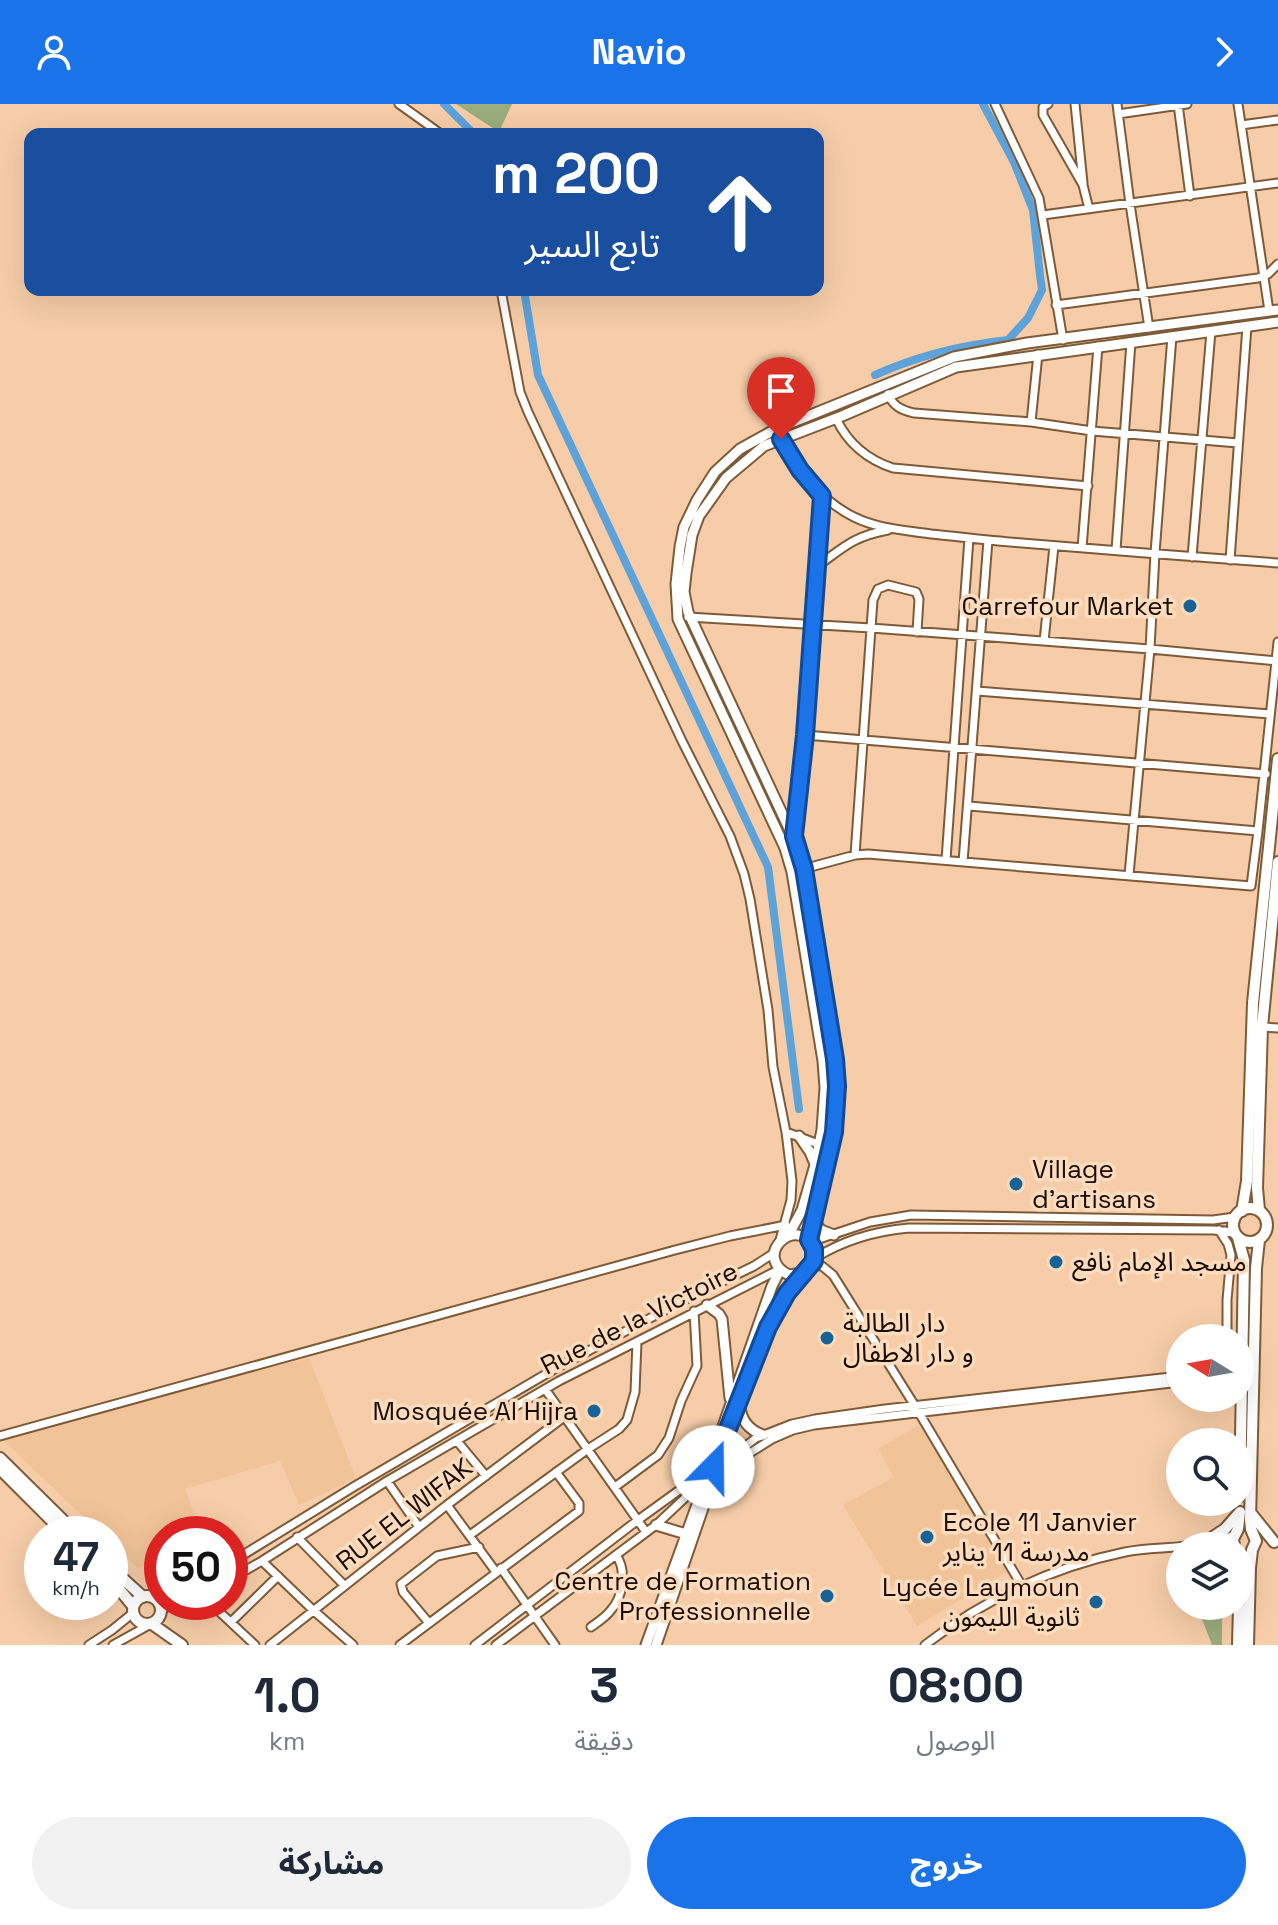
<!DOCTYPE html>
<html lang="ar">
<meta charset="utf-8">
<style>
body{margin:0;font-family:"Space Grotesk","Noto Sans Arabic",sans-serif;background:#f2f2f3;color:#1f2937;direction:rtl;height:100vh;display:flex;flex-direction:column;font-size:30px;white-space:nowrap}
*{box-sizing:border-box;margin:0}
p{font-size:26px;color:#747a83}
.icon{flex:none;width:44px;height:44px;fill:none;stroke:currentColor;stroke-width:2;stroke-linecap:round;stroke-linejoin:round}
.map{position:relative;height:1541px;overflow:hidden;direction:ltr}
.sheet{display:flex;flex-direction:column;background:#fff;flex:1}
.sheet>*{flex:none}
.hud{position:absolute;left:24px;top:24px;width:800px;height:168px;border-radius:16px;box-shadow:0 8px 32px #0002;direction:rtl;background:#1a4fa0;color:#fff;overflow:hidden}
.needle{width:52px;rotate:281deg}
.controls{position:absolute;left:1166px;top:1220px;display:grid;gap:16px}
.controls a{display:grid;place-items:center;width:88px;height:88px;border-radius:50%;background:#fff;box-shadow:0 8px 32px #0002;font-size:40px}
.speed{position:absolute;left:24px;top:1412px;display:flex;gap:16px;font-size:40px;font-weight:700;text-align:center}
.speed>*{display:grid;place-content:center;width:104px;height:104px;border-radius:50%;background:#fff;box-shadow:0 8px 32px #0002;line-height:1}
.speed small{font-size:20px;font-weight:400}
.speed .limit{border:12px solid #d22;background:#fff;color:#111}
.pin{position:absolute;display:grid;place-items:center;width:68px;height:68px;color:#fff;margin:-82px -34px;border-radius:50% 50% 50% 0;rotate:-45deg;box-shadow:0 0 8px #0007}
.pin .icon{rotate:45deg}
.me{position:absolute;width:88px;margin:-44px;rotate:22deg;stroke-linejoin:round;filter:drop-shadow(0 0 6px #0008)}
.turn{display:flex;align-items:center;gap:28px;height:168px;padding:0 32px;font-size:36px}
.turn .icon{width:104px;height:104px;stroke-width:2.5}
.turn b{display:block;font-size:56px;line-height:68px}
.eta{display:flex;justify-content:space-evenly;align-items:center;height:136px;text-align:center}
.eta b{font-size:48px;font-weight:700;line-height:56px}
.cta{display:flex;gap:16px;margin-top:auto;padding:16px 32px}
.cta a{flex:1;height:92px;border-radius:48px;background:#1a73e8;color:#fff;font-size:32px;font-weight:700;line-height:92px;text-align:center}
.cta a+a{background:#f2f2f3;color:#1f2937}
header{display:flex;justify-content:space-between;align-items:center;height:104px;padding:0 32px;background:#1a73e8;color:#fff;font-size:36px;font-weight:700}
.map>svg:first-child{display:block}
.built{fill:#f1c398}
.green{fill:#9bad7c}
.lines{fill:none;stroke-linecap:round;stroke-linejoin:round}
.canal{stroke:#5da2d9;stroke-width:8}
.minor-casing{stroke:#7e5b38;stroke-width:11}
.major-casing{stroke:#7e5b38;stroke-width:13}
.highway-casing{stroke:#7e5b38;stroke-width:14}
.minor{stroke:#fff;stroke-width:7}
.major{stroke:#fff;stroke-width:9}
.highway{stroke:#fff;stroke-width:10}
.route-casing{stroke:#114b97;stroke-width:20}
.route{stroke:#1a73e8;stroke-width:14}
.poi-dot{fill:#186396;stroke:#fddcbe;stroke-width:3}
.labels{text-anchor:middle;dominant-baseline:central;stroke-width:7;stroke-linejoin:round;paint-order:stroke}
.poi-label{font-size:26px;fill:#1a0c02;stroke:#fddcbe;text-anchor:end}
.street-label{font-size:26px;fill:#1a0c02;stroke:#fddcbe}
</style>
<header><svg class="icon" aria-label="forward" viewBox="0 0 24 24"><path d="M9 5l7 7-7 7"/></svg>Navio<svg class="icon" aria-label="person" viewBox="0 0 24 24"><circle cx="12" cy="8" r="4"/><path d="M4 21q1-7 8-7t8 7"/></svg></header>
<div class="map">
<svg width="1278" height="1541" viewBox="0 0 1278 1541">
<rect width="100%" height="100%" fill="#f6cda8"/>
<path class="built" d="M309,1254L356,1374L299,1401L280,1357L185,1385L199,1424L190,1430H162V1449L138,1465L110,1438V1430H101L0,1333V1331Z
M922,1319L1011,1465L917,1522L843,1401L894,1373L878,1345Z"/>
<path class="green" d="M456,0H512L499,28Z
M1197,1502H1222V1541H1212Z"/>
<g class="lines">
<path class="canal" d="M444,0L474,30
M524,186L538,271L768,763L799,1005
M875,271C917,252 962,241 1008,236L1028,214L1042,186L1040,171L1033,106L1014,58L983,0"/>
<g class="minor-casing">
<path id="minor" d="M399,0L441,30
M995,0L1039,94L1063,236
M1048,0L1043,3V11L1083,81L1089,105
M1075,0L1083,79
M1117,0L1130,100L1149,224
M1178,0L1190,92
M1238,0L1269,207
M1118,10L1187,0
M1241,21L1278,16
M1043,111L1278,79
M501,186L520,288L528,308L682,637L730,732L744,770L750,795L768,906L773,963L786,1028L792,1077L791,1096L780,1136
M1056,201L1258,174L1268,170L1278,160
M888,290C893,302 901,306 914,309L1031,318L1092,327L1238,339
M836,314C847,339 868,356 893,364L1088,382
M1031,318L1038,250
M781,333C797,366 820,396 854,413C878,425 905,426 931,430C961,433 992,437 1022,439C1107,446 1193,453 1278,459
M1082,444L1098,242
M1116,446L1131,238
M1192,453L1211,227
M1230,456L1247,222
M819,461C845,442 855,432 888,426
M688,513L871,524L1150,545L1278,557
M1044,537L1054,442
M977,587L1270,610
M805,631L1266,670
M969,702L1258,727
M794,732L805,631L822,392
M855,751L873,496L878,485L888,481L916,488L919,495L917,528
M946,756L969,434
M963,758L988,436
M792,768L855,751L868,750L1251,782L1258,727L1278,538
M1129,771L1150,545L1155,449L1172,232
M1262,923L1278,924
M786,1028L821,1041
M1219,1126L1228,1140L1231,1151L1227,1196V1234
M810,1138L870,1118L911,1111L1213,1116L1235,1113
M815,1154C844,1136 875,1127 909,1124L1213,1126L1225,1127L1236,1130
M812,1161L822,1162L833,1171L915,1302L1022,1482
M545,1285L646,1428
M0,1332L675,1146L730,1132L786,1121
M457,1337L486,1372
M716,1365L756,1334L792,1320L815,1315L885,1305L1180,1272
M718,1369L772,1335L793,1326L814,1321L1180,1278
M387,1377L419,1423
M615,1383L658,1351L669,1334L681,1297L697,1262L694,1207
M447,1401L496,1468
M470,1431L588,1345L619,1325L627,1316L635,1288L637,1238
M297,1433L344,1481
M1207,1440H1233
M262,1457L313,1506L353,1541
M230,1459L355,1382L558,1263L690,1193L754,1162L774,1149
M501,1464L555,1541
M230,1475L262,1457L387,1377L559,1277L780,1165
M150,1492L162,1490
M209,1498L255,1541
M161,1505L182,1498
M231,1518L278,1472
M429,1519L403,1488L401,1480L437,1452L479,1443
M591,1523C598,1518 606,1513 611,1506C623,1493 627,1466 616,1451
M89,1541L112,1526L133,1509
M113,1541L149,1521
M270,1541L447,1401L564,1313
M400,1541L579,1407V1399L556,1368
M475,1541L638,1416L703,1369
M496,1541L656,1421L705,1375
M925,1541C983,1496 1052,1463 1125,1448C1151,1443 1178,1445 1204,1439C1215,1437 1224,1433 1234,1432"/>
</g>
<g class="major-casing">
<path id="major" d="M799,1032L810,1048L815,1060
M813,1116L821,1126L834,1131
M788,1132L802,1106L815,1061L822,1026L825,984L823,957L792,768L785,744L678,515L676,480L680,443L684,423L697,396L715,368L740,345L776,325L954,253L1027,239L1278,206
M809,1136C820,1075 843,1018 835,955L804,765L800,748L688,508L684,488L686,469L692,431L699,412L726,374L764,342L842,312L956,263L1278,218
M707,1201L719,1210L722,1215L730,1294
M740,1302C741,1317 749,1326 763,1331
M721,1328L772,1182L780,1166
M704 1370a7 7 0 1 1 14 0a7 7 0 1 1-14 0Z
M713,1363C725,1334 736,1306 747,1277C758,1248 768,1218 785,1192C790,1186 795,1179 801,1173C805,1168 810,1165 813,1159C816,1154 815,1147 812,1142C796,1111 751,1152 789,1171L803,1169
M656,1421L686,1430
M646,1541L706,1376
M656,1541L712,1378"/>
</g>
<g class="highway-casing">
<path id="highway" d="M1233 1121a17 17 0 1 1 34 0a17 17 0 1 1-34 0Z
M1259,1106L1257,1084L1262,923L1278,758
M1242,1107L1247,1077L1253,899L1278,655
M1238,1134L1244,1156L1240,1392
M0,1354L77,1430
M0,1365L65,1430
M1250,1408L1274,1438
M1204,1439L1225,1425L1240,1408
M1234,1442L1233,1435L1238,1425L1240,1408
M110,1463L143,1493
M110,1474L133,1502
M133 1506a14 14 0 1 1 28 0a14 14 0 1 1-28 0Z
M152,1520L182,1541
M1238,1541L1239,1502
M1248,1541L1250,1464L1252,1446L1256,1437L1251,1425L1250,1416L1256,1164L1259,1136"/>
</g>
<use href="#minor" class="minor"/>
<use href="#major" class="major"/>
<use href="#highway" class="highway"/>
</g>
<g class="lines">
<g class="route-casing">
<path id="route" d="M713,1363L768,1223L787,1189L814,1157V1145L809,1136L834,1028L837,982L835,955L804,765L794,732L805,631L822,392L800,366L781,335"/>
</g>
<use href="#route" class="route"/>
</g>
<g class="poi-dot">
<circle cx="1190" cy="502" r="8"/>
<circle cx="1016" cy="1080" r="8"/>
<circle cx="1056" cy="1158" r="8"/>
<circle cx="827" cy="1234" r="8"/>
<circle cx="594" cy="1307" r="8"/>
<circle cx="927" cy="1433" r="8"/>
<circle cx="827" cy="1492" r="8"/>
<circle cx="1096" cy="1498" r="8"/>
</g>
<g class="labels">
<g class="poi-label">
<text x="1174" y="502">Carrefour Market</text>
<text x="1032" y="1065" text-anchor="start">Village<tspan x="1032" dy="30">d'artisans</tspan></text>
<text x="1072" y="1158" text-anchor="start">مسجد الإمام نافع</text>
<text x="843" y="1219" text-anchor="start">دار الطالبة<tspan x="843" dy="30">و دار الاطفال</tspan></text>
<text x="578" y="1307">Mosquée Al Hijra</text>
<text x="943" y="1418" text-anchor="start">Ecole 11 Janvier<tspan x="943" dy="30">مدرسة 11 يناير</tspan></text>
<text x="811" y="1477">Centre de Formation<tspan x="811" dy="30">Professionnelle</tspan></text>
<text x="1080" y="1483">Lycée Laymoun<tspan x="1080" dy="30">ثانوية الليمون</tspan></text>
</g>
<g class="street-label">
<text transform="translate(639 1214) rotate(-27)">Rue de la Victoire</text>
<text transform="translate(404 1410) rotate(-38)">RUE EL WIFAK</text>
</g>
</g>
</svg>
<div class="controls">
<a><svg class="needle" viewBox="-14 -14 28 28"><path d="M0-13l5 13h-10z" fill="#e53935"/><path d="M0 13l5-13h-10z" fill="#747a83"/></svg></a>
<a><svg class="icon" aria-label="search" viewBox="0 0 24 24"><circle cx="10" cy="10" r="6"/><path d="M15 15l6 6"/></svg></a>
<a><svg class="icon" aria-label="layers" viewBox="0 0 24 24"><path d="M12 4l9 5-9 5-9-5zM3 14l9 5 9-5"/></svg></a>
</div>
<div class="speed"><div>47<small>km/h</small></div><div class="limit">50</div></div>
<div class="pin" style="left:781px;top:335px;background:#d93025"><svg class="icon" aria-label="arrive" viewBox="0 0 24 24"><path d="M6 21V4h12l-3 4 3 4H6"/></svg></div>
<svg class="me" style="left:713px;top:1363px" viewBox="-20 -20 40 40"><circle r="19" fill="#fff"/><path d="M0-13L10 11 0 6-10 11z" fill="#1a73e8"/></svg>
<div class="hud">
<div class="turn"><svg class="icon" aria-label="ahead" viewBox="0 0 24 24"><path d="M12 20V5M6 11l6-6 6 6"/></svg><div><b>200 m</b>تابع السير</div></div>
</div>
</div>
<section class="sheet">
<div class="eta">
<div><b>08:00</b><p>الوصول</p></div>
<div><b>3</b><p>دقيقة</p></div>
<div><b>1.0</b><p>km</p></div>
</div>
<div class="cta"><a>خروج</a><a>مشاركة</a></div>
</section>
